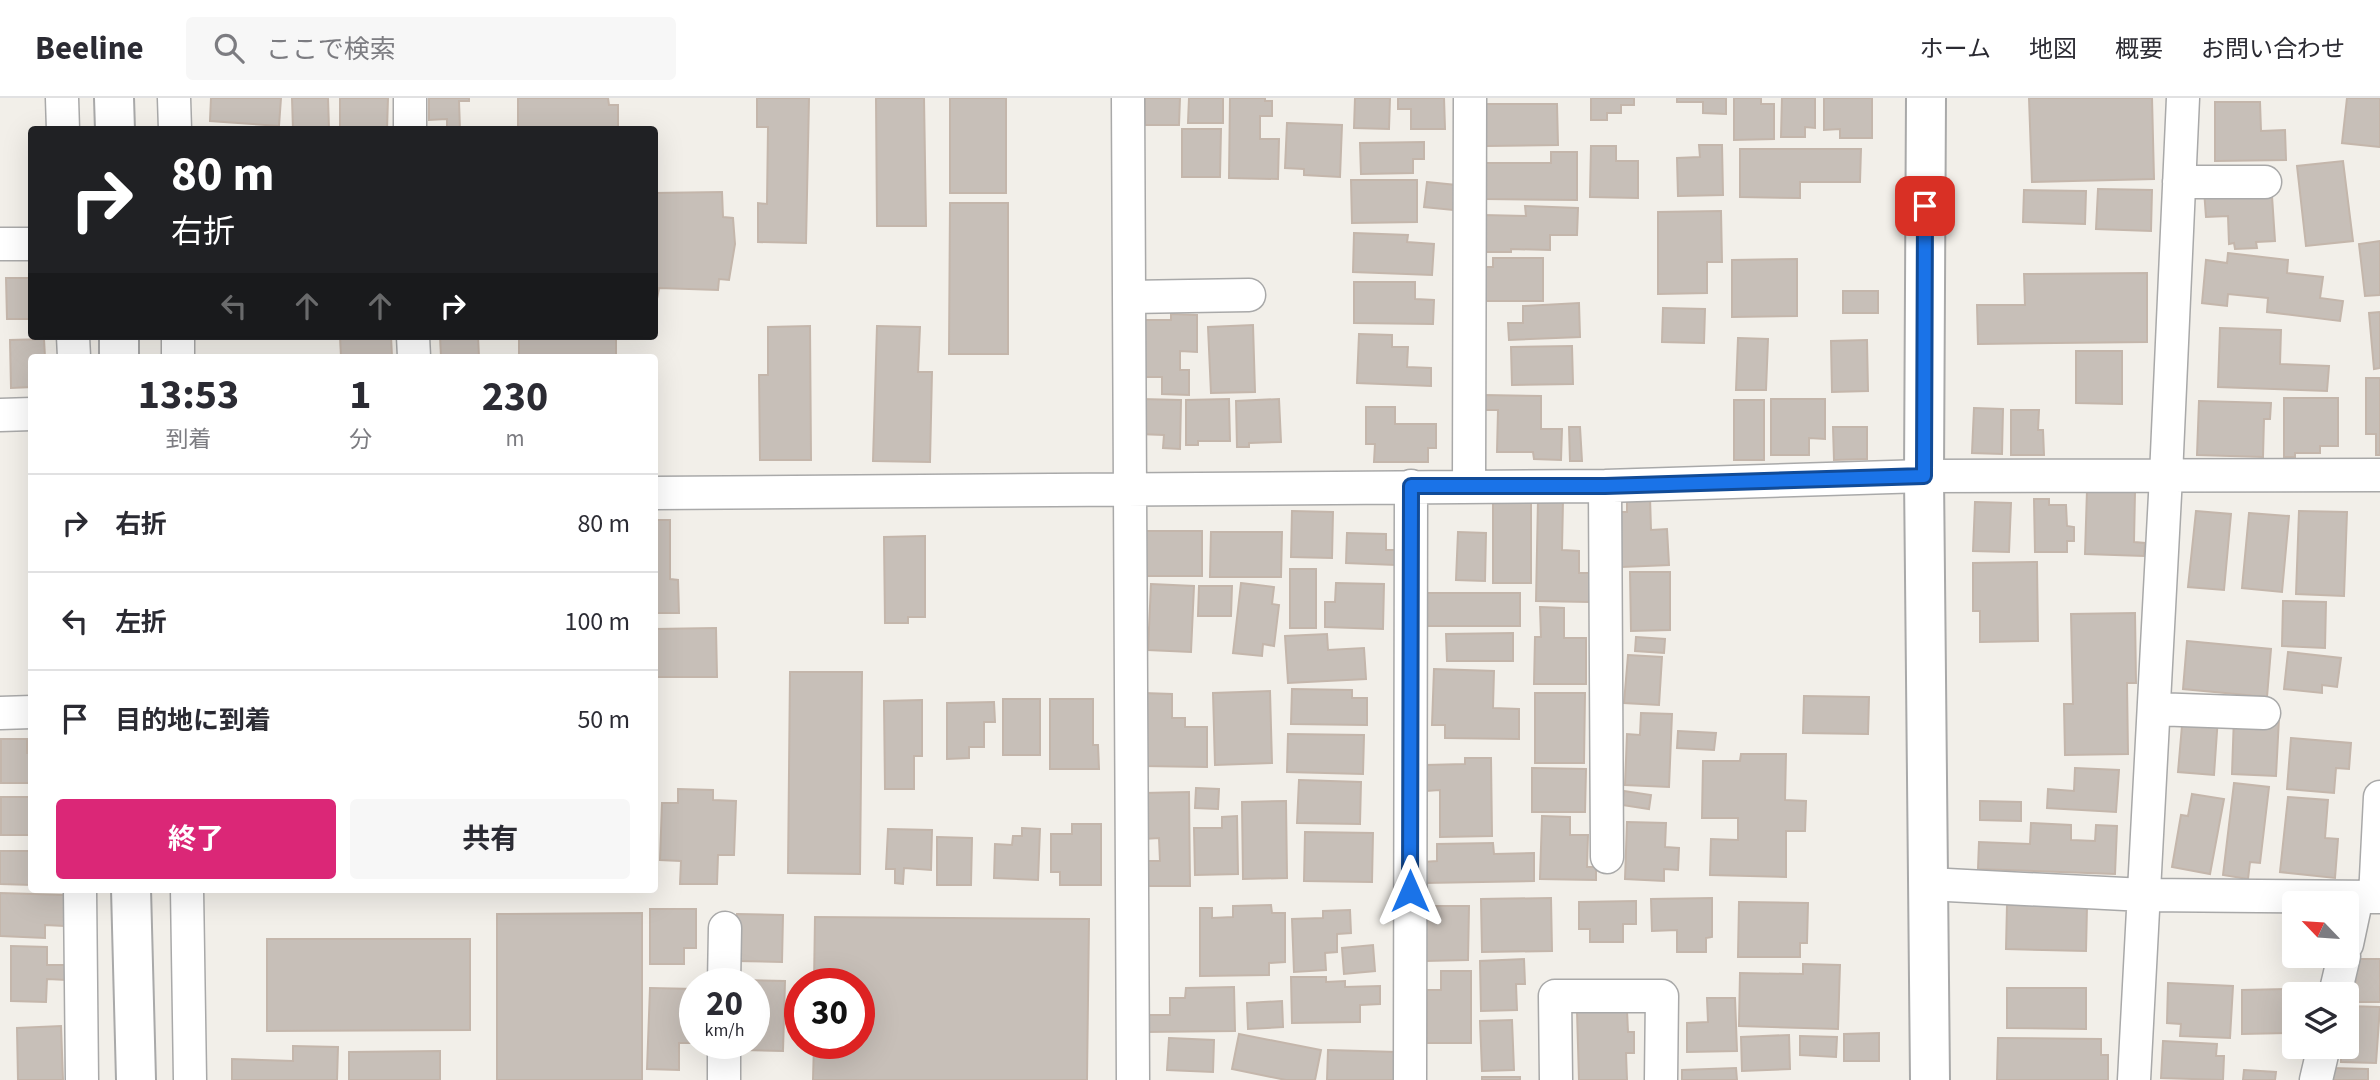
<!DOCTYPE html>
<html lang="ja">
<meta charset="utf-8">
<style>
body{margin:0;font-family:"Source Sans 3","Noto Sans JP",sans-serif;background:#f7f7f7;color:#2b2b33;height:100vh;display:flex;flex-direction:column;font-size:26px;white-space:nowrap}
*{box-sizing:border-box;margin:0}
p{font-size:23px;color:#7c7c81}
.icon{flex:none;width:38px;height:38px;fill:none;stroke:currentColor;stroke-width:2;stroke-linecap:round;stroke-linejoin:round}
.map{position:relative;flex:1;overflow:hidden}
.side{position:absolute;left:28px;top:256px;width:630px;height:539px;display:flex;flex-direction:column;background:#fff;border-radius:7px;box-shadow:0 7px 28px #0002}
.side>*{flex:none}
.guide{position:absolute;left:28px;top:28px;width:630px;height:214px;border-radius:7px;box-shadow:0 7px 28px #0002;background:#202124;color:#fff;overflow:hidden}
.needle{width:46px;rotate:295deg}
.tools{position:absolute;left:2282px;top:793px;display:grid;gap:14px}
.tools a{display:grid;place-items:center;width:77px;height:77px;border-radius:7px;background:#fff;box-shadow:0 7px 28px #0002;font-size:35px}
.speed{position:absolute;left:679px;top:870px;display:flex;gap:14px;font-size:35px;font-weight:700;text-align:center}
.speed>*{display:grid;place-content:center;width:91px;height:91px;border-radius:50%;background:#fff;box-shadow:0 7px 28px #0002;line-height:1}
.speed small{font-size:18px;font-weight:400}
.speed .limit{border:10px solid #d22;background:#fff;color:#111}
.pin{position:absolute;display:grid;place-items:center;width:60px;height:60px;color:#fff;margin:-30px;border-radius:14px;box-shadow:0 4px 10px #0006}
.me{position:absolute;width:77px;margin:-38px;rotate:0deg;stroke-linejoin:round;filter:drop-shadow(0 0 5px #0008)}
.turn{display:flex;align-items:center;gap:24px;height:147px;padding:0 28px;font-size:32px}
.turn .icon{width:91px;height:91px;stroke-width:2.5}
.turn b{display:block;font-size:49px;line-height:60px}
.lanes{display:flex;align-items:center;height:66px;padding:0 28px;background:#0003;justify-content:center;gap:35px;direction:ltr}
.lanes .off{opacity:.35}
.eta{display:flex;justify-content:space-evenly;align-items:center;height:119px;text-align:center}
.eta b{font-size:42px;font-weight:700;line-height:49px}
.action{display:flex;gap:14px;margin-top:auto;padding:14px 28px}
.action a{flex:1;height:80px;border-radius:7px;background:#db2777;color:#fff;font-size:28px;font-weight:700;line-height:80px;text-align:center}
.action a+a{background:#f7f7f7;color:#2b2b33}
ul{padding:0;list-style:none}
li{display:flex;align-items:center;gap:21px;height:98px;padding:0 28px;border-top:2px solid #e1e1e2}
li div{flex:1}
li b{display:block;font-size:26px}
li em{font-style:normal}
header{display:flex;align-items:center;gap:42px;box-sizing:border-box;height:98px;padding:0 35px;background:#fff;border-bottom:2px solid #e1e1e2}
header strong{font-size:33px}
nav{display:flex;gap:38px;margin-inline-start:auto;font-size:24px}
.search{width:490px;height:63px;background:#f7f7f7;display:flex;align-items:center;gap:18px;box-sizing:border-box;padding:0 24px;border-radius:7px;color:#7c7c81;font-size:26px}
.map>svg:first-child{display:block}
.building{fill:#c7bfb8;stroke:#c4b6ab;stroke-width:2}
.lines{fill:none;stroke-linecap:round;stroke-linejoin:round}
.minor-casing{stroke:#a9a9a9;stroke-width:35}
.tertiary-casing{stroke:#a9a9a9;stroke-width:42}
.minor{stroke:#fff;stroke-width:32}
.tertiary{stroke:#fff;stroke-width:38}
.route-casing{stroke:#114b97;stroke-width:18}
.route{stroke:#1a73e8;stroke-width:12}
</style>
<header>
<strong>Beeline</strong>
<div class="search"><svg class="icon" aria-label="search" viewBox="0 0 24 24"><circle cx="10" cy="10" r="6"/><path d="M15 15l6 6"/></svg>ここで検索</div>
<nav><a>ホーム</a><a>地図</a><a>概要</a><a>お問い合わせ</a></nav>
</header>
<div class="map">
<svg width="2380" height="982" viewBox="0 0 2380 982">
<rect width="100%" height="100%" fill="#f2efe9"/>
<path class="building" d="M211,0H281L279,28L210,23Z
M292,0H328L329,32H293Z
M340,0H388L387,32H340Z
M429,0H469V3H459L460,32H447V21L429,22Z
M518,0H608L609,7H618V32H518Z
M757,0H809L806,145L758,144V105L767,106L768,29H757Z
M876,0H924L926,128H877Z
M950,0H1006V95H950Z
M1145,0H1180L1179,27H1145Z
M1189,0H1223V25H1188Z
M1230,0H1265V3H1272V18H1260V41H1279L1278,81L1229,80Z
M1355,0H1390L1389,31L1354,30Z
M1398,0H1444L1445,31H1411V11H1398Z
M1591,0H1634V7H1621V15H1607V22H1591Z
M1677,0H1726V16L1703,15V4H1677Z
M1734,0H1761V6H1774V41L1734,42Z
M1782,0H1815V30L1805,29V39H1781Z
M1824,0H1872V40H1840V31L1824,32Z
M2029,0H2152L2154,81L2032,84Z
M2347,0H2380V49L2342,45Z
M2215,4H2260L2261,33L2285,32L2286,62L2215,63Z
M1486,6H1557L1558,47L1486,48Z
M1287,25L1342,27L1340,79L1304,77V71L1285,70Z
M1182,31H1221L1220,79H1182Z
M1424,44V61H1413V75L1361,76L1360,45Z
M1699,47H1722L1723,97L1678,98L1677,60L1700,59Z
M1591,48H1616V63H1638V100L1590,99Z
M1740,51H1861L1860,84H1800V100L1740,99Z
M1551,54H1577V102L1486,101V65H1551Z
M2343,63L2353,143L2306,148L2297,68Z
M1351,82H1417V124L1352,125Z
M1427,84L1456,87L1453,112L1424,109Z
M2098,91L2152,92L2151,133L2096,131Z
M2024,92L2086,93L2085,126L2023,124Z
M2204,92L2272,98L2275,143L2256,144L2257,150L2235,151L2234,145L2229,146L2228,118L2206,119Z
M722,94L723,119L733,120L735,146L729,182L719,181L718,192L659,190L654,217V95Z
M950,105H1008V256H949Z
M1525,108L1578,110L1577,137H1550V152L1511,151V154H1483L1484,117L1526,118Z
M1721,113L1722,164H1707V195L1658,196V114Z
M1354,135L1408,137L1407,144L1434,146L1432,177L1353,174Z
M2380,143V197L2365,198L2359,146Z
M2228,155L2288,162L2287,175L2323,179L2320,200L2343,203L2340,223L2267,214L2268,200L2228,196L2227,208L2202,205L2206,162L2227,165Z
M1493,160H1543V203H1480V169H1493Z
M1797,161V218L1732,219V162Z
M2147,175V244L1978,246L1977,207H2025L2024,176Z
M6,180H32V221H7Z
M1354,184H1415V201L1434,202L1433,226L1354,225Z
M1843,193H1878V215H1843Z
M1579,205L1580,239L1509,242L1508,225H1523V208Z
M1663,210L1705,211L1704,245L1662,244Z
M2380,214V270L2374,271L2369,215Z
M1171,216L1197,217V254L1180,253V272H1189V297L1162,296V279H1140L1142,222H1171Z
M1253,227L1255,294L1211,295L1208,229Z
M810,228L811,362H760L759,277H768V229Z
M877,228L920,229L918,274H932L930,364L873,363Z
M2220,230L2281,232L2280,266L2329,268L2327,293L2218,289Z
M1359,236L1392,237V249H1408L1407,269L1431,270V288L1357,285Z
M340,238H391L392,259H341Z
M440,238H478L479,259H441Z
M519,238H616V259H519Z
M1738,240L1768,241L1766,292H1736Z
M44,241L45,259H32V289L11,290L10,242Z
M1867,242L1868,293L1832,294L1831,243Z
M1572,248L1573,286L1512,287L1511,249Z
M2076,253H2122V306L2076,305Z
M2366,280H2380V357H2376V336H2366Z
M1484,297L1541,298V331H1562L1561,362L1534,361L1533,354H1497L1498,312H1483Z
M2284,300H2338V348H2320V355H2295V359H2284Z
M1140,301L1181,302L1180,351L1163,350L1164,337L1139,336Z
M1229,301L1230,343H1198V347H1186V302Z
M1279,301L1281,344L1249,345V349H1237L1236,303Z
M1771,301H1825V341L1809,340V357H1771Z
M1734,302H1764V362H1734Z
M2199,303L2271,305L2270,321H2264L2263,359L2197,357Z
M1366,309H1395V326H1436V350H1428V364H1374L1375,346H1366Z
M1974,310L2003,311L2002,356L1972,355Z
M2011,312H2039L2038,332H2043L2044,357H2011Z
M1569,329H1580L1582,363H1570Z
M1833,329H1867V361L1834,362Z
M2087,392L2135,394L2134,444L2145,445L2144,458L2085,456Z
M1650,399L1651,432L1667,431L1669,467L1622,469L1619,414H1627V400Z
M1538,401L1563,402L1562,452L1579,453V475H1589V504L1536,503Z
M2034,401H2049V407H2066L2067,428L2074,429V443H2067V454H2035Z
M1493,402H1531V485H1493Z
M1975,404L2011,405L2009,454L1973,453Z
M1292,413L1333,414L1332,460L1291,459Z
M2196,413L2231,416L2224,492L2188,489Z
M2299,413L2347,414L2344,498L2296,496Z
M2249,415L2289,418L2282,494L2242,490Z
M654,422H670V481L678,482L679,515H654Z
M1144,433H1202V478H1144Z
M1211,434H1282L1281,479H1210Z
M1458,434L1486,435L1485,483L1456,482Z
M1347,435L1386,436V452H1396V467L1346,465Z
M925,438V519H908V525H885L884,439Z
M2037,464L2038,543L1980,544V513H1973V465Z
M1290,471H1316V530H1290Z
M1630,474H1670V532L1631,533Z
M1241,485L1274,489L1272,506L1279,507L1274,548L1263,546L1262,558L1233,555Z
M1336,485L1384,486L1383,531L1325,529V504H1335Z
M1151,486L1194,488L1191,554L1148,552Z
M1199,488H1232L1231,518H1198Z
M1426,495H1520V528H1427Z
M2283,503L2326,504L2325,550L2282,548Z
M1540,509L1564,510V540H1586V586H1534L1535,539H1541Z
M2135,515L2136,585H2127L2128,656L2065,657L2064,606H2073L2071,516Z
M716,530L717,579H654V531Z
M1513,535V563H1447L1446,536Z
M1327,536L1328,552L1364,550L1366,581L1288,585L1285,538Z
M1636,539L1665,541L1664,555L1635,553Z
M2187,543L2271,551L2267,599L2183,591Z
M2288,554L2341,560L2337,589L2322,587V595L2284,591Z
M1628,557L1662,559L1659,607L1624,605Z
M1434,571L1494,573L1493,610L1519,611V641L1445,640V627H1432Z
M790,574H862L860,776L788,775Z
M1292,591L1352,592V600H1367V627L1291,626Z
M1270,593L1272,665L1215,667L1213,595Z
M1143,595L1172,596V620H1185V629H1207V669L1143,668Z
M1535,595H1585L1584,665H1535Z
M1804,598L1869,599L1868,636L1803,635Z
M1003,601H1040V657H1003Z
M1050,601H1093V647H1098L1099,671H1050Z
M922,602V658H914V691H885L884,603Z
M994,604L995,624H984V649H969V660L947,661V605Z
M1641,615L1672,616L1669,689L1625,687L1627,636L1640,637Z
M2183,616L2218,619L2214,677L2178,674Z
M2234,618L2279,620L2276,678L2232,676Z
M1678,633L1716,635L1714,652L1677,650Z
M1288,636L1364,637L1363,676L1287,674Z
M2291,640L2351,645L2349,671L2336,670L2334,695L2287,691Z
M1,641H27V655H32V685H1Z
M1741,656H1786L1785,702L1806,703L1805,733H1786V779L1710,777L1711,741L1738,742V720H1702L1703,663H1740Z
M1465,660H1491L1492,738L1440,739V692L1426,693V667L1465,666Z
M1532,670L1586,671L1585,714H1532Z
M2075,670L2119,672L2116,714L2047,710L2048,691L2074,693Z
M1299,682L1361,684L1360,726L1297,725Z
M2234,685L2269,689L2260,765L2250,764L2248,781L2223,777Z
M1196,690L1219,691L1218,711L1195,710Z
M678,691L713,692V702L736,703L734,757H718L717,786H680L681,763L660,762L662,705H678Z
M1624,693L1651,697L1649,711L1622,707Z
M1189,694L1190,788H1146V763H1160L1159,740L1144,741V695Z
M2192,696L2224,701L2210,776L2172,769L2181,717L2188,718Z
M1,699H32V737H1Z
M2288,699L2328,702L2325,740L2338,741L2335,780L2280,774Z
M1286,703L1287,780L1243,781L1242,704Z
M1980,703L2021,704V723L1980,722Z
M1237,718L1238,776L1195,777L1194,730H1222V719Z
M1542,718L1570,719V737H1588L1587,769H1596V782L1540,781Z
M1627,724L1666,725L1665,749L1679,750L1678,772L1664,771V783L1625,781Z
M2031,725L2071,727V742L2095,743L2096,727L2117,728L2115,776L1978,771L1979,744L2030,746Z
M1072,726H1101V787H1060V774H1051V736H1072Z
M1022,730L1040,731L1038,782L994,780L995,746L1012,747L1013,738H1022Z
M888,731L932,732L931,772L904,770L903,786L895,785V771H886Z
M1305,734L1373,735L1372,784L1304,783Z
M937,739L972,740L971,787H937Z
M1493,745L1494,756L1534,755V783L1424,785L1423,764L1437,763V746Z
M0,753H32V787L0,786Z
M0,795L65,797L64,828L45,827V840L0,838Z
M1551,800L1552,853L1482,854L1481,801Z
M1712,800V839L1706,840V854H1677V832L1652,833L1651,801Z
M1636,803V826H1623V844H1590V831H1579V804Z
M1739,804L1808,805L1807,845H1800V859H1738Z
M1271,807L1272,815H1285V864L1269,865V877L1200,878V810H1212V820L1233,819V808Z
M2007,807L2087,808L2086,853L2006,851Z
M1425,808H1469L1468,862L1425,863Z
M650,811H696V850H684V866H650Z
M1350,812L1351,835L1337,836V854L1325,855L1326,872L1294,874L1292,821L1323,820V813Z
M642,815V982H497V816Z
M737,816L783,817L782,864L736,863Z
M815,819L1089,821L1087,982H813L814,945H859V886H814Z
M267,841H470V932L267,933Z
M1373,847L1375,873L1344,876L1342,850Z
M11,848L47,849V867H67V882L47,881L46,904L11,903Z
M1524,861L1525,886H1516L1517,912L1481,913L1480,863Z
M2356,861H2380V904H2355Z
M1803,866L1840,867L1838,931L1739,928L1740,875L1803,876Z
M1441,873H1471V945H1427V892H1441Z
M1291,879H1326V884L1345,883V889L1380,888V906L1360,907V924L1292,925Z
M738,882L785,883L783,953L744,952V945H754V886H738Z
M2168,885L2233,888L2230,940L2180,938L2181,926L2167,925Z
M1234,889L1235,933L1145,934V917H1170V900H1185L1186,890Z
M650,890L695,891L694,945H679V972L647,971Z
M2007,890H2086V931L2007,930Z
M2292,891V935L2242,936V892Z
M1707,900H1735L1737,953L1687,954V925L1708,924Z
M1282,903L1283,929L1248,931L1247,905Z
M2347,908L2380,909L2376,965L2341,964V948H2347Z
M1627,912L1628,934H1634V955H1626L1627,982H1579L1577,913Z
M1512,922L1514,972L1482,973L1480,923Z
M61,928L63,982H18L17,930Z
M1879,935V963H1844V936Z
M1239,936L1321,952L1315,982H1286L1232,971Z
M1789,937L1790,971L1742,973L1741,939Z
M1800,938L1837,939L1836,959L1800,957Z
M1169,940L1214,942L1213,974L1167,972Z
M1998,940L2101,941V957H2108V982H1997Z
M2163,943L2217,946L2216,958H2224L2223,982L2161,980Z
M293,948L338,949L337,982H232V961L293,963Z
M1328,952L1396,954L1395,982H1327Z
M440,953V982H349V954Z
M1736,970L1737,982H1682V972Z
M2331,970L2368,971V982H2331Z
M2244,972L2276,974L2275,982H2243Z
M1482,979H1520V982H1482Z"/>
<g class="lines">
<g class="minor-casing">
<path id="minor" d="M62,0L63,32
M174,0L175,32
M410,0V32
M1128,0L1133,982
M2179,84H2265
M0,146H32
M1129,199L1249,197
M73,238L74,259
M178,238V259
M413,238L414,259
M0,317L32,316
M1605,388L1607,759
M1469,389L1470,0
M654,395L1605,388L1924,378L2380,377
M2154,611L2264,615
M0,615L32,614
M1928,786L2144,797L2380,799
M80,791L82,982
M187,791L190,982
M2375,799L2380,699
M2347,846L2357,799
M724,886L725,830
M2335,896L2344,858
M724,982V945
M1410,982L1411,388
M1556,982L1555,898H1662L1661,982
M2134,982L2166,378L2183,0
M2316,982L2324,948"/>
</g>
<g class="tertiary-casing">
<path id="tertiary" d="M114,0L115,32
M1926,0L1924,378L1930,982
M119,238V259
M131,791L136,982"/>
</g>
<use href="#minor" class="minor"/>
<use href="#tertiary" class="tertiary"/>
</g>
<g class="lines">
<g class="route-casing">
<path id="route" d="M1410,793L1411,388H1605L1924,378L1925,108"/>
</g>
<use href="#route" class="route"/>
</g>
</svg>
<div class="tools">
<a><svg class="needle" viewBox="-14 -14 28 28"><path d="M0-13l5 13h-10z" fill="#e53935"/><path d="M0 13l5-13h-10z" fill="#7c7c81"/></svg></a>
<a><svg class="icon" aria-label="layers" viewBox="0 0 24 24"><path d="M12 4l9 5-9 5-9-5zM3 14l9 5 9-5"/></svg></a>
</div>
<div class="speed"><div>20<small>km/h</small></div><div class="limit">30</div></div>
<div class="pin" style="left:1925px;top:108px;background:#d93025"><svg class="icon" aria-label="arrive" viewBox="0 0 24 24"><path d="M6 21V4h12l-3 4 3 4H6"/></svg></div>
<svg class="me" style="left:1410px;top:793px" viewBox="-20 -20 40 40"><path d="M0-17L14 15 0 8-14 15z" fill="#1a73e8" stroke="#fff" stroke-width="4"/></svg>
<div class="guide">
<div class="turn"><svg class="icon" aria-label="right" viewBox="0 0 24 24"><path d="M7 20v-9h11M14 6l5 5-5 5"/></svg><div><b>80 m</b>右折</div></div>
<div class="lanes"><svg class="icon off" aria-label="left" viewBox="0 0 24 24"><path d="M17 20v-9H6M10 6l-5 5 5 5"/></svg><svg class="icon off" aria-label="ahead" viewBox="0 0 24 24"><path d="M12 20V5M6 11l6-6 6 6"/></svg><svg class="icon off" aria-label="ahead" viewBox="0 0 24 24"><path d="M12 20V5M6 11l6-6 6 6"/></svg><svg class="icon" aria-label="right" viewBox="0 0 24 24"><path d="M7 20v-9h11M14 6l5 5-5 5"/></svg></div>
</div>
<section class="side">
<div class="eta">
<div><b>13:53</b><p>到着</p></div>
<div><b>1</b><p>分</p></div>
<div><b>230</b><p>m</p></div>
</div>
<ul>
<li><svg class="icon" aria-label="right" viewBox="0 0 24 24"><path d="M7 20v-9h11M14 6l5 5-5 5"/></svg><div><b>右折</b></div><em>80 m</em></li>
<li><svg class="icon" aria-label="left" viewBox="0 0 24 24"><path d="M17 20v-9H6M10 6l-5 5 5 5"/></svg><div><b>左折</b></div><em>100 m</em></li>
<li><svg class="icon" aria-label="arrive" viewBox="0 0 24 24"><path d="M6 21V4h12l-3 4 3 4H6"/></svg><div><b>目的地に到着</b></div><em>50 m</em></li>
</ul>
<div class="action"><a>終了</a><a>共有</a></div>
</section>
</div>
